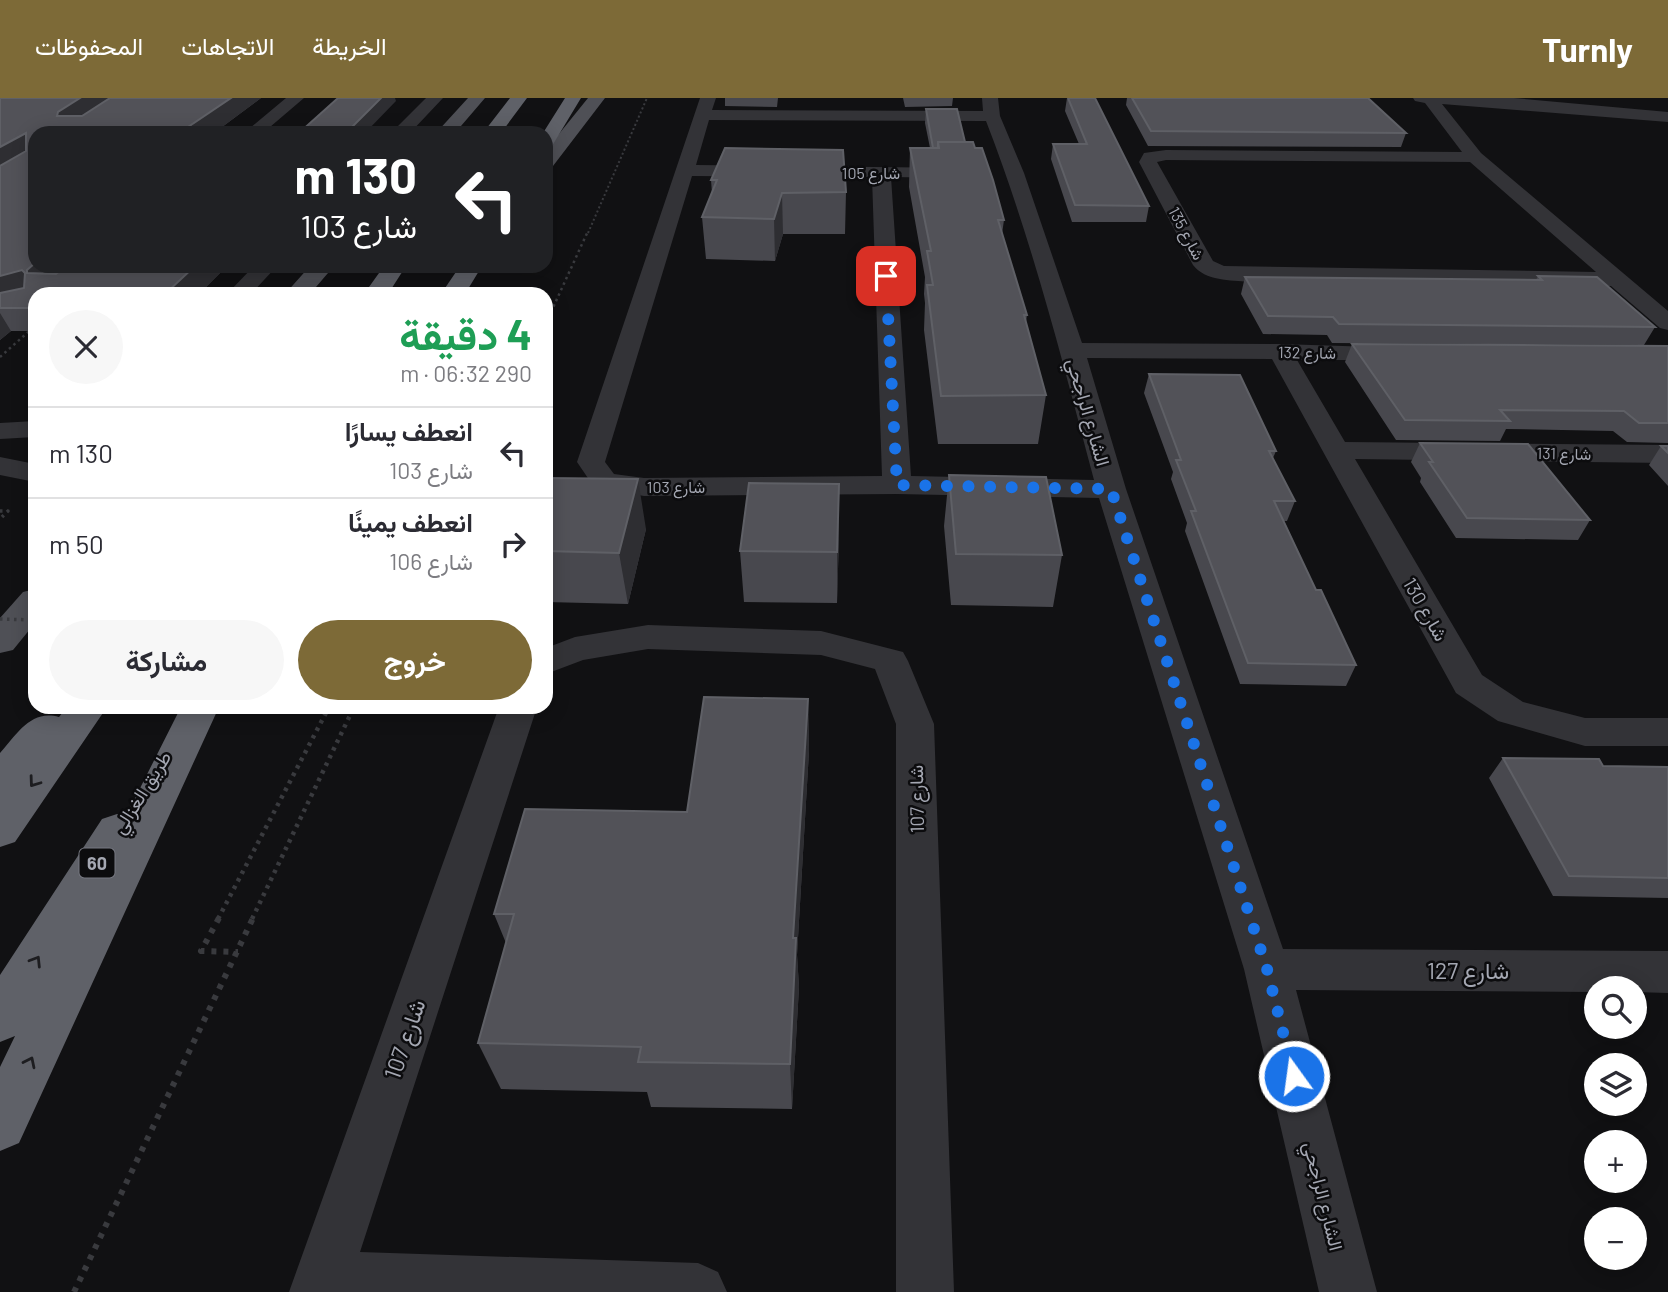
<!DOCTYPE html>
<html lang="ar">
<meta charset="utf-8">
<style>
body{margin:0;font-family:Barlow,Vazirmatn,sans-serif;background:#f7f7f7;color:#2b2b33;direction:rtl;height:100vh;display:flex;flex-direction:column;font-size:26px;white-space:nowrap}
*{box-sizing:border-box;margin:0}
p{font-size:23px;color:#7c7c81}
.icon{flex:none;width:38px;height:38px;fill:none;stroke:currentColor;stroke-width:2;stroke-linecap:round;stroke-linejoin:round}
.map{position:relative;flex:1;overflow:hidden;direction:ltr}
.panel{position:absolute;left:28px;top:189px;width:525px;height:427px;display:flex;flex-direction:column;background:#fff;border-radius:21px;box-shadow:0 4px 18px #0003;direction:rtl}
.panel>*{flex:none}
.guide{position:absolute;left:28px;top:28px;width:525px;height:147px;border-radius:21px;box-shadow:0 4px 18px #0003;direction:rtl;background:#202124;color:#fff;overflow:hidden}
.tools{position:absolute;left:1584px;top:878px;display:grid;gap:14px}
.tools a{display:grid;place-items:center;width:63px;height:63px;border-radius:50%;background:#fff;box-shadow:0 4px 18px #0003;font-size:35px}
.pin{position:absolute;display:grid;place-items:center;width:60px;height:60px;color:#fff;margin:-30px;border-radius:14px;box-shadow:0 4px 10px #0006}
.me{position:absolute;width:77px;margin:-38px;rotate:346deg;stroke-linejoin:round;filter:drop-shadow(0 0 5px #0008)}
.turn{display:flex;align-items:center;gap:24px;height:147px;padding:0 21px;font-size:32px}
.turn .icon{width:91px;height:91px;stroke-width:2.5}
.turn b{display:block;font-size:49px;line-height:60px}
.round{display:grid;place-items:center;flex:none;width:74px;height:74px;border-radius:37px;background:#f7f7f7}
.headline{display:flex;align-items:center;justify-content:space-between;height:119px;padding:0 21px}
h1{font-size:42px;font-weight:700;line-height:52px;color:#1e9e55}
.button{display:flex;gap:14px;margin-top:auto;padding:14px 21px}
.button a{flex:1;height:80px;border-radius:42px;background:#7d6a37;color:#fff;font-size:28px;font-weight:700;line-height:80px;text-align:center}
.button a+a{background:#f7f7f7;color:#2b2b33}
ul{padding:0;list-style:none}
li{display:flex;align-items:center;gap:21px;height:91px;padding:0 21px;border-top:2px solid #e1e1e2}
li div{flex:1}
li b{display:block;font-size:26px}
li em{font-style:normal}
header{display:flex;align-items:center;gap:42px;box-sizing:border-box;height:98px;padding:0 35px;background:#7d6a37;color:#fff}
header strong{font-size:33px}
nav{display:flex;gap:38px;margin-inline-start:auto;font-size:24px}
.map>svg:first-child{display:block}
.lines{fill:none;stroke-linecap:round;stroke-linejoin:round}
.path-far4{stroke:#393a3e;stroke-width:2;stroke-dasharray:2 2.5;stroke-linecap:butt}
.path-far3{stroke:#393a3e;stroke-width:2.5;stroke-dasharray:2.5 3.5;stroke-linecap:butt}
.path-far2{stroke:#393a3e;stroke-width:3.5;stroke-dasharray:2.5 4.5;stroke-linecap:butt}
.path-far1{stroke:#393a3e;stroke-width:4.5;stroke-dasharray:3.5 5;stroke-linecap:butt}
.path{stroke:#393a3e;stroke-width:6;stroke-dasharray:5 7;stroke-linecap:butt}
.minor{fill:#333337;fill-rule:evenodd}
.primary{fill:#4f5056;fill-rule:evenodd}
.motorway{fill:#5f6168;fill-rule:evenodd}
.path-bridge{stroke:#393a3e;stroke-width:3.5;stroke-dasharray:2.5 4.5;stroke-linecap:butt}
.wall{fill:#48484e}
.shaded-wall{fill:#2e2e32}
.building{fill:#525258;stroke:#5f6066;stroke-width:2}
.oneway{stroke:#1d1d20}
.route{stroke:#1a73e8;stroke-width:12;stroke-dasharray:0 21.6}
.labels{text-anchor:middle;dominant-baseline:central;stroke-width:5;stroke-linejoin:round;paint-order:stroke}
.far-street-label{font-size:16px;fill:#a4a7b2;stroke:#0c0c0e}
.shield{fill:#0c0c0e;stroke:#767881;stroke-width:2}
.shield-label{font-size:18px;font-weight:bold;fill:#a4a7b2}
.street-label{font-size:19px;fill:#a4a7b2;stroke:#0c0c0e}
.near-street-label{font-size:23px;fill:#a4a7b2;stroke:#0c0c0e}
</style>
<header>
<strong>Turnly</strong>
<nav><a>الخريطة</a><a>الاتجاهات</a><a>المحفوظات</a></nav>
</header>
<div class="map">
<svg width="1668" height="1194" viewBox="0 0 1668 1194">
<rect width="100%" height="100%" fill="#111113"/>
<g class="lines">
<path class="path-far4" d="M588,135L647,0"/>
<path class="path-far3" d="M546,225L588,133
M0,259L35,228"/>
<path class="path-far2" d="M0,413H8L0,421"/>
<path class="path-far1" d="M218,821L329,609
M252,821L354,609"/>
<path class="path" d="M219,820L201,853L238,854
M74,1194L253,820"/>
<path class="minor" d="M286,0H304L263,35H244Z
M426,0H443L410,35H391Z
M700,0H716L712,12L983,13L982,0H998L1000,18L1024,75L1082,245L1280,246L1406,250L1409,255L1406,260L1397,262H1297L1345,344L1668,347V365L1355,361L1482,577L1523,604L1585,620H1668V648H1585L1498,623L1456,595L1272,261L1087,260L1126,391L1283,851L1668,853V895L1634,894V891H1596V894L1296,892L1377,1194H1319L1244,871L1099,400L897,396L644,398L594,389L577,364ZM709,22L986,23C1031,139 1062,261 1094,382L911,378L891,79L958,80L965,78L967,74L965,70L696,67ZM692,78L872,79L882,378L644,380L614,376L605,364Z
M1413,0H1514L1668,14V24L1442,6L1481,55L1668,213V232L1660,230L1611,188L1249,184C1231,182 1205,183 1193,167L1139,64L1144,55L1166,52L1462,54L1425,5L1415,3ZM1166,62L1470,64L1596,174L1224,168L1213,163L1157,64Z
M254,168H277L251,196H227Z
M35,323V339L0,341V325Z
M0,359L35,366V384L0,377Z
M648,527L821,533L903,554L908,563L934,626L954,1194H896V626L875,571L821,557L648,551L583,562L546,576V550L575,539Z
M499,609H537L360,1154L698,1165L718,1174L727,1194H289Z"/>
<path class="primary" d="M468,0H485L455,35H436Z
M588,0H605L553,68L546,70V52Z
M310,168H334L310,196H285Z
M35,491V525L13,552L0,555V520L23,494Z"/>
<path class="motorway" d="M510,0H527L501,35H483Z
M565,0H581L552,48L546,50V35H543Z
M384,168H406L388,196H364Z
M460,168H482L465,196H441Z
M67,609H107L15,744L0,749V655C17,636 31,611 59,619Z
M181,609H219L19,1045L0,1053V969L15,938L0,944V877L102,721L117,716L126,718Z"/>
<path class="path-bridge" d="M0,521L35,522"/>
</g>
<path class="wall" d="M0,0H261L214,35H35V168H227L199,196H35V233H11L0,242Z
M725,0H778L777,9L725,8Z
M903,0H953L952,8L905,9Z
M1067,0L1149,108L1146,124H1072L1051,61L1053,46H1079L1065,13Z
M1127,0H1368L1406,35L1401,49L1148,48L1126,7Z
M926,11L965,44L975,50L1004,122L1002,136L1027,217L1026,224L1046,297L1038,346H938L924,232L925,205L924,196L925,179L909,89L910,50H930L925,25Z
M711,82L846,94L845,136H783L775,163L706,161L702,119L712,95Z
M1538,178L1655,229L1644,247L1332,245L1327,237L1263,236L1241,196L1245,179L1536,182Z
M1352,246L1668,248V345L1627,344L1613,333L1506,331L1500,343L1396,342L1345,264Z
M1149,276L1276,353L1273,360L1295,403L1287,423H1284L1316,492L1356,567L1346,588L1240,586L1185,433L1187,425L1171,381L1173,374L1144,295Z
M1420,345L1590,422L1578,442L1456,440L1420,384L1421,380L1411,364Z
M1661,348H1668V388L1649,367Z
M949,377L1062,457L1053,509L951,507L944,428Z
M546,380L646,431L628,506L546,504Z
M839,437L837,505L744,504L740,453Z
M808,601L809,653L797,857L799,889L792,1011L651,1009L647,994L501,991L478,945L506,845L494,816L687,714Z
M1503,660L1603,668L1668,669V800L1553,798L1489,680Z"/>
<path class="shaded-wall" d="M80,0H116L67,33L57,18L58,14Z
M231,0H261L214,35H179Z
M381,0H395L396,3L365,35H346Z
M26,35L35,53L0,74V49Z
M782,95L783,136L775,163L774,121Z
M35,165V168H69L39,194L27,175V172Z
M195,168H227L199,196H165Z
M22,172L34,194L0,203V178Z
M0,215L11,233L0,242Z
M638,381L646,431L628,506L619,455Z
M839,386V437L837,505V454Z
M808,601L809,653L797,857L799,889L792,1011L790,966L793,840Z"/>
<path class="building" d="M0,0H80L58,14L57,18H82L110,0H231L179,35H35V165L27,172V175L56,176L65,168H195L165,196H35V210H0V195L24,190L25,175L22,172L0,178V68L26,53V35L0,49Z
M338,0H381L346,35H299Z
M1068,0H1095L1149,108L1075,107L1053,46H1087Z
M1132,0H1368L1406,35L1151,33Z
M926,11H957L965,44H938V50H933Z
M938,44H973L975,50H982L993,82L1004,122H998L1027,217H1024L1046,297L941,298L927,187H933L927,153H931L910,50H939Z
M725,50L843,52L846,94L782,95L774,121L702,119L717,82H711Z
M1538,178L1597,179L1655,229L1339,226L1333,219L1268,218L1245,179L1542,182Z
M1352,246L1668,248V325H1639L1624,313L1500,312L1510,323L1405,322Z
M1149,276L1240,277L1276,353H1269L1295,403H1274L1316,492H1321L1356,567L1248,565L1191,413H1196L1176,362H1181Z
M1420,345L1528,346L1590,422L1467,420L1429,364H1433Z
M1661,348H1668V355Z
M949,377L1046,379L1062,457L956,456Z
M546,380L638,381L619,455L546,453Z
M749,385L839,386L837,454L740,453Z
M704,599L808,601L793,840H796L790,966L638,964L641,949L478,945L514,816H494L525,711L687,714Z
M1503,660L1599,661L1603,668L1668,669V780L1569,778Z"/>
<defs><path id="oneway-chevron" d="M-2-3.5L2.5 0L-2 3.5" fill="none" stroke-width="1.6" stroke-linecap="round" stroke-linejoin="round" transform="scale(1.75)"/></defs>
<g class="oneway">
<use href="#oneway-chevron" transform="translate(34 684) rotate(126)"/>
<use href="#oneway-chevron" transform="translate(36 863) rotate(-58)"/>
<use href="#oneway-chevron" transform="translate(30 964) rotate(-64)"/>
</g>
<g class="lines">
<path class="route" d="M886,178L897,387L1111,391L1267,871L1294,978"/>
</g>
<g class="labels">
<g class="far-street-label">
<text x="871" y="74">شارع 105</text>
<text transform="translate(1187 135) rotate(62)">شارع 135</text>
<text transform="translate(1307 254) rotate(1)">شارع 132</text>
<text transform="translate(1564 355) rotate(1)">شارع 131</text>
<text x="676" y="388">شارع 103</text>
</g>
<rect class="shield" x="79.5" y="750.5" width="35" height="29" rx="5"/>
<g class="shield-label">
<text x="97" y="765">60</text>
</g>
<g class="street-label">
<text transform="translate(1089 314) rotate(74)">الشارع الراجحي</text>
<text transform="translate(1426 511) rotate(60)">شارع 130</text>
<text transform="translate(141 694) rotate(-58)">طريق الغزالي</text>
<text transform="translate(916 701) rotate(-91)">شارع 107</text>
<text transform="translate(1324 1098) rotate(76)">الشارع الراجحي</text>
</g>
<g class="near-street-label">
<text x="1468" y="872">شارع 127</text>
<text transform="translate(404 941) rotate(-71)">شارع 107</text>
</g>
</g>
</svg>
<div class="tools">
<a><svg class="icon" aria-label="search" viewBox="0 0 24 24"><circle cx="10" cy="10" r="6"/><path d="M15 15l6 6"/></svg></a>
<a><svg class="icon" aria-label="layers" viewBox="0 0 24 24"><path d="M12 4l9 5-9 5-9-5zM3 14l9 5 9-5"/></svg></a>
<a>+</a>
<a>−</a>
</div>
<div class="pin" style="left:886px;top:178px;background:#d93025"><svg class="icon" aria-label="arrive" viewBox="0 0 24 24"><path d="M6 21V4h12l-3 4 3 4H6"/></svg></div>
<svg class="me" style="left:1294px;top:978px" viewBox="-20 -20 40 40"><circle r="17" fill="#1a73e8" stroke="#fff" stroke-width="3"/><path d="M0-11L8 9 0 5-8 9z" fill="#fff"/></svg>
<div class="guide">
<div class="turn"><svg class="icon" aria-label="left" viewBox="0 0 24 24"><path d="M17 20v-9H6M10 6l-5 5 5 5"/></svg><div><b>130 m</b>شارع 103</div></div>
</div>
<section class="panel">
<div class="headline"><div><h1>4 دقيقة</h1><p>290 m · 06:32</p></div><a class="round"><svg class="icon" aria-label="close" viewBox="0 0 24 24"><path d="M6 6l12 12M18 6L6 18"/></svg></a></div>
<ul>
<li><svg class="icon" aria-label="left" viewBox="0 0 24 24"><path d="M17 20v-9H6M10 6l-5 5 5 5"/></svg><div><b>انعطف يسارًا</b><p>شارع 103</p></div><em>130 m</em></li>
<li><svg class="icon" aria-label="right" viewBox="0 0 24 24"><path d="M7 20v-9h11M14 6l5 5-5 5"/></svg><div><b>انعطف يمينًا</b><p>شارع 106</p></div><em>50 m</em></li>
</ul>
<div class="button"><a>خروج</a><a>مشاركة</a></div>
</section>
</div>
